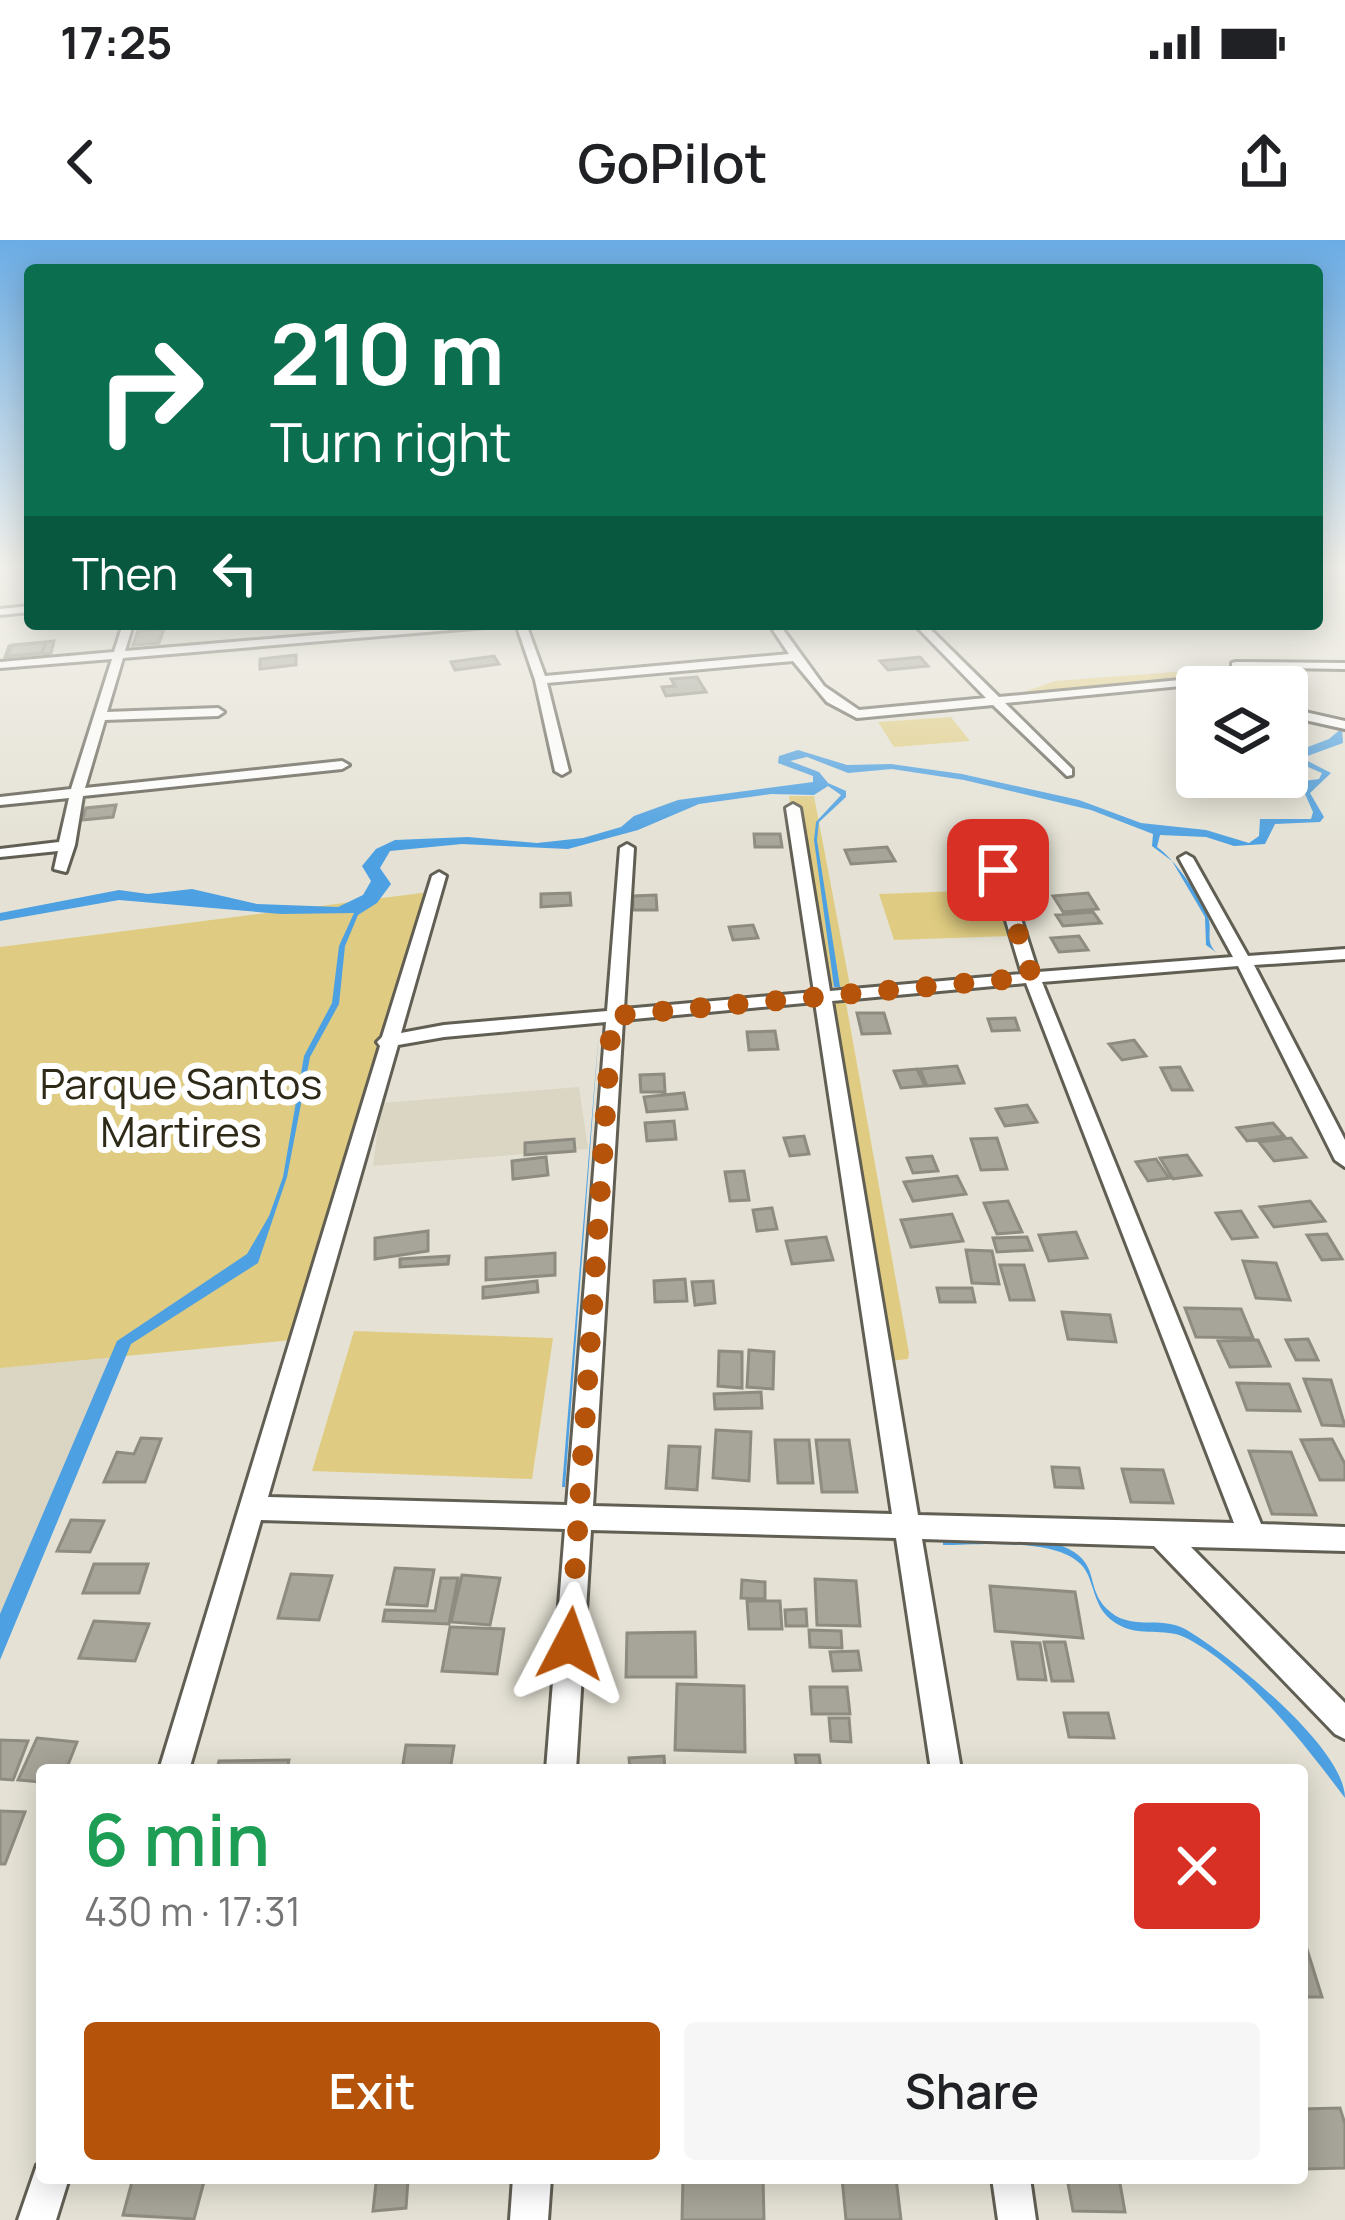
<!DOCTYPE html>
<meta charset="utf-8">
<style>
body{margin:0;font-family:Manrope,sans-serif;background:#f6f6f6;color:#202124;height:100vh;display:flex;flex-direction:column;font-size:45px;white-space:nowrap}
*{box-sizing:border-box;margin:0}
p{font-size:39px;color:#757577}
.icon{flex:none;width:66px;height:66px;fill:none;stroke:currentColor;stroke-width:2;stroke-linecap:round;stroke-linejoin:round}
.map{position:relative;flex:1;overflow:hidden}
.panel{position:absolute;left:36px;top:1524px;width:1272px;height:420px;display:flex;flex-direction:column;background:#fff;border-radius:12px;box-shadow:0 6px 30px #0003}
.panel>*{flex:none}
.hud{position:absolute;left:24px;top:24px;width:1299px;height:366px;border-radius:12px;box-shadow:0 6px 30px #0003;background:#0b6e4f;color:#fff;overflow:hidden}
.fabs{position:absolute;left:1176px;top:426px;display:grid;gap:24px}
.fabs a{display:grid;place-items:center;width:132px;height:132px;border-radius:12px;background:#fff;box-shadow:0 6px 30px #0003;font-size:60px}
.pin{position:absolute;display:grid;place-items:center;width:102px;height:102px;color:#fff;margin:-51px;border-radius:24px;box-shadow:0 6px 18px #0006}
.me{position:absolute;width:132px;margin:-66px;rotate:4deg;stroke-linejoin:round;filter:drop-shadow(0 0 9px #0008)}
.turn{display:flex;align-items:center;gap:42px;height:252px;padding:0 48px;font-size:54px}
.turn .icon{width:156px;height:156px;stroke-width:2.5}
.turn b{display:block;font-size:84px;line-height:102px}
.then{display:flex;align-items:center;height:114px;padding:0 48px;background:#0003;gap:24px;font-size:45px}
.round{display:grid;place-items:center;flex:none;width:126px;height:126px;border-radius:12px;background:#f6f6f6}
.headline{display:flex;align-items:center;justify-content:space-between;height:204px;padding:0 48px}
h1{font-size:72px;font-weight:600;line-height:90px;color:#1e9e55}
.action{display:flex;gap:24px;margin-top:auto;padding:24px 48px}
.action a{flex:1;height:138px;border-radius:12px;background:#b45309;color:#fff;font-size:48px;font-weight:600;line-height:138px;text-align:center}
.action a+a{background:#f6f6f6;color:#202124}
.status{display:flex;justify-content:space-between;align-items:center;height:84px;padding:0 60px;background:#fff;direction:ltr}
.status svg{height:33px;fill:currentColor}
header{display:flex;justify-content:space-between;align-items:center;height:156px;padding:0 48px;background:#fff;font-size:54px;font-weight:600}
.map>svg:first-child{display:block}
.built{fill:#dbd6c3}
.green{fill:#dfcc82}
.water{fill:#4da0e1}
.building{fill:#a7a599;stroke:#8e8c80;stroke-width:3}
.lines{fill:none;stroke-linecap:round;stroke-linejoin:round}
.minor-casing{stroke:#615f54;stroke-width:6}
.minor{fill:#fff;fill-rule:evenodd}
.route{stroke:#b45309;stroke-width:21;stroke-dasharray:0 37.8}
.labels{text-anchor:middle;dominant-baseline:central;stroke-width:12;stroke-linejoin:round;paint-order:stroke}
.park-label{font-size:42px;fill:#2e2a17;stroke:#fff}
</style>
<div class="status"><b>17:25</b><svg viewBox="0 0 49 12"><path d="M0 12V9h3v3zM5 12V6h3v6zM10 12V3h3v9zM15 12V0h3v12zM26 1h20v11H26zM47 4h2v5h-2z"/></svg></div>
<header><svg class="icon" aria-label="back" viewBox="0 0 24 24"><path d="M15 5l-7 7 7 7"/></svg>GoPilot<svg class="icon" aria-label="share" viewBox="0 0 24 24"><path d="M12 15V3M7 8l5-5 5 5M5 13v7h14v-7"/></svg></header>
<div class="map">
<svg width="1345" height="1980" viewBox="0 0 1345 1980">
<rect width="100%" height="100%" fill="#e5e2d5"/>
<path class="built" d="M579,847L588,909L373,926L381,863Z
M132,1097L0,1408V1111Z"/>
<path class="green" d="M1174,432L1218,437L1013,456L1055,441Z
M951,477L970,501L894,507L878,482Z
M789,556H814L850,746L846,749L828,745L798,566L790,564Z
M989,650L1010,696L894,700L879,654Z
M437,651L303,1099L0,1128V707Z
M841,761L846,763L909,1113L908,1119L890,1121L831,762Z
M354,1091L553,1098L532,1239L312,1231Z"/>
<path class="water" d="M1342,488L1343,503L1302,518L1331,533L1310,553L1324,577L1320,582L1275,584L1265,604L1234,606L1206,597L1160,595L1157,607C1174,619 1201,656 1208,677C1213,692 1204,701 1217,713L1206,705L1205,677L1172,621L1152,606L1153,594L1091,570L964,540L892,529L848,533L807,517L790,521L819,532L828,543L846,551V557L819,582L817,600L840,747H834L814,600L816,582L841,555L828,546L814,555L771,554L699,564L638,590L568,609L462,604L390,611L380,628L391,644L377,663L358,675L345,706L339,764L310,817L287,937L258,1023L131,1104L0,1420V1374L117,1101L247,1014L269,976L283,937L304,816L332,763L339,706L354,673L281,674L119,660L0,681V673L119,650L148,654L192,649L257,664L338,667L363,655L371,641L362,626L376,609L395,600L468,597L537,603L583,598L621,587L634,576L678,560L813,542V536L778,523L779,516L798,510L847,525L891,524L962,534L1079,560L1141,583L1206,590L1249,603L1259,596L1260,579H1311L1313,572L1302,547L1304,541L1319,539L1322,533L1294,521L1292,513L1329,499Z
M599,789L565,1247H562Z
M943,1299C978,1300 1028,1293 1062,1306C1102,1322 1084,1346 1107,1369C1130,1392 1159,1375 1185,1389C1228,1414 1345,1508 1345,1558C1305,1505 1244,1426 1184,1397C1165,1388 1140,1396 1121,1386C1097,1374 1097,1357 1088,1335C1072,1295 980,1305 943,1305Z"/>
<path class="building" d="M164,389L159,403L133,405L138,391Z
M54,401L51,413L5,417L9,406Z
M46,402L42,413L8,416L12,405Z
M296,415V425L260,429V419Z
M494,416L499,424L455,430L451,422Z
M920,417L928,426L888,430L880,421Z
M697,437L706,452L666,456L662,447L675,446L671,439Z
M116,565L113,577L82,580L86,568Z
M754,594H780L782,607H755Z
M887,607L895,621L851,624L845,610Z
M570,653L571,665L541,667V654Z
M1088,653L1098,669L1063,672L1053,656Z
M656,655L657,670H633V656Z
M1093,672L1101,683L1063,686L1056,675Z
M753,685L758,698L733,700L729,687Z
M1079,696L1088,710L1059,712L1051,698Z
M857,773H884L890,793L862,794Z
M1015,778L1019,790L992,791L988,779Z
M775,791L778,809L749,810L747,792Z
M1134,800L1146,816L1122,820L1109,804Z
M957,826L964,843L927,846L920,829Z
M1180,827L1192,850H1172L1161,828Z
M917,829L925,846L901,848L894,831Z
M664,834L665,852H641L640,835Z
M684,853L687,869L647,872L644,857Z
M1027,865L1037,882L1005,886L996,869Z
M674,881L676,899L647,901L645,883Z
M1273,883L1284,896L1247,901L1237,888Z
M804,896L809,914L790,916L784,898Z
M997,898L1007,929L981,930L971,899Z
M1291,898L1306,917L1274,921L1259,902Z
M574,899L575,911L525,915V903Z
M1187,915L1201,935L1173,939L1160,918Z
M932,916L938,931L913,933L907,918Z
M546,917L548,935L513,939L512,921Z
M1156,919L1169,938L1148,941L1136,922Z
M744,931L749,960L730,961L725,932Z
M957,936L966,954L913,961L904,942Z
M1008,961L1022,992L997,994L984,963Z
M1310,961L1325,981L1274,987L1260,967Z
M772,968L777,989L757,991L753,970Z
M1241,971L1257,997L1232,999L1216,973Z
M952,974L963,1001L911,1007L901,980Z
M428,991V1011L375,1019V998Z
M1076,992L1087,1018L1049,1021L1039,995Z
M1327,994L1342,1019L1322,1020L1307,995Z
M826,997L833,1020L792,1024L786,1001Z
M1027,997L1032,1010L997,1012L993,998Z
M966,1010L992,1011L999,1044L972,1043Z
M555,1013V1035L486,1040V1018Z
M449,1016L448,1024L400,1027V1019Z
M1243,1021L1276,1023L1290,1060L1256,1058Z
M1000,1025H1024L1034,1060H1010Z
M685,1039L687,1061L655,1062L654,1041Z
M537,1041L538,1052L483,1058V1047Z
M713,1041L715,1063L695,1065L692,1042Z
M937,1048H972L975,1062H940Z
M1185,1068L1241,1069L1253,1098L1196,1097Z
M1062,1072L1110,1075L1116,1102L1068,1099Z
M1308,1099L1318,1120H1296L1286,1100Z
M1258,1100L1270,1126L1230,1127L1218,1101Z
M749,1110L774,1112L773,1149L747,1147Z
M719,1111L742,1112V1148L718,1146Z
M1304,1139L1331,1140L1345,1186L1322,1185Z
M1237,1143L1289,1144L1300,1171L1247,1170Z
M761,1152L762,1168L715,1169L714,1154Z
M716,1190L751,1192L749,1241L713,1238Z
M141,1198L161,1199L145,1242H104L117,1212L134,1214Z
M1332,1199L1345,1224V1240H1320L1301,1200Z
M775,1200H809L813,1243H778Z
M816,1200H849L857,1252H822Z
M669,1206L700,1207L697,1250L666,1248Z
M1249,1211L1291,1212L1316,1275L1272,1274Z
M1052,1227L1079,1228L1083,1248L1055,1247Z
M1122,1229L1163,1230L1173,1263L1131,1262Z
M71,1280L104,1281L90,1312L57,1311Z
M94,1324H148L139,1353H83Z
M395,1328L434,1330L427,1366L387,1364Z
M291,1334L332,1336L319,1380L278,1378Z
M462,1335L500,1338L490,1385L451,1382Z
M441,1338H458L449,1384L383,1381L385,1370L435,1371Z
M815,1339L856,1341L860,1386L817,1385Z
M742,1340L765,1342V1359L741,1358Z
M990,1346L1075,1352L1083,1398L995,1391Z
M747,1361H780L782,1389H749Z
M806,1369L807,1386H786L785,1370Z
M94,1381L149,1384L135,1421L79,1418Z
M450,1387L504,1389L497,1434L442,1431Z
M809,1390L841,1391L842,1408L810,1407Z
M695,1392L696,1437H626L627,1393Z
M1012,1402L1040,1403L1046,1440L1018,1439Z
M1044,1402H1065L1073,1441H1052Z
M858,1411L861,1430L833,1431L830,1412Z
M677,1444L744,1446L745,1512L675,1510Z
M810,1447H847L850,1474H812Z
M1064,1473H1108L1114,1498L1069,1497Z
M829,1478H849L851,1502L831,1501Z
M37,1498L77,1502L66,1530H42V1542L18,1540Z
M0,1500L28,1501L13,1540L0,1539Z
M406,1505L454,1506L450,1530H402Z
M795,1515H819L821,1530H797Z
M664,1516L665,1530H630L629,1518Z
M289,1520L287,1530H217L219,1521Z
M0,1571L25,1572L5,1624H0Z
M1302,1703H1305L1322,1757H1302Z
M1340,1868L1345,1884V1928L1307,1929L1302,1869Z
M133,1938H205L194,1979L123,1975Z
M683,1938H763L764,1980H682Z
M842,1938H896L901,1980H846Z
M1067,1938H1119L1125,1972L1073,1971Z
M408,1940L406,1968L373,1971L376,1943Z"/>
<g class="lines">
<g class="minor-casing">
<path id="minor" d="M30,366V372L0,375V369Z
M123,384H133L125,411L448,384H491L486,387L123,418L107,472L218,468L224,472L218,476L105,480L85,548L342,521L349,525L342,529L83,556L75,605L66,632L54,629L58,611L0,617V609L59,602L69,558L0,565V557L71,549L112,419L0,428V422L114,412Z
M516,384H526L545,436L789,414L769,384H779L824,446L859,470L986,458L914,384H925L999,457L1243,434L1249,437L1243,440L1005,463L1072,529V535L1067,536L993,465L857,478L827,462L793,421L547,443L569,531L562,535L555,531L535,440Z
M1236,422L1345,423V429L1232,427V423Z
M1287,468L1345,481V489L1287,476Z
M793,564L800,568L830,751L1022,734L980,594L987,590L994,594L1038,732L1233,717L1179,618L1186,614L1193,618L1248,716L1345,709V719L1254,725L1345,900V927L1335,920L1238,726L1042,742L1261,1284L1345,1287V1311L1191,1307L1345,1463V1499L1335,1494L1154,1306L922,1299L961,1530H931L896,1298L591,1290L576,1530H546L565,1289L261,1280L189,1530H159L380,806L377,802L382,797L432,636L439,632L446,636L401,793L444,785L607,771L620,608L627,604L634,608L624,769L814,752L786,568ZM1026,743L1234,1283L918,1275L832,761ZM815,762L892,1274L593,1266L623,780ZM606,782L567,1265L268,1257L398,805L444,797Z
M42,1923V1938H69L56,1980H18L37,1925Z
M513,1938H551L548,1980H510Z
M992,1938H1030L1036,1980H998Z"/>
</g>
<use href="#minor" class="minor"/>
</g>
<linearGradient id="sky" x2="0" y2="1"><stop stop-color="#6aace5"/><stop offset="0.54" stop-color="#f3f2ec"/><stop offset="1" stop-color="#f3f2ec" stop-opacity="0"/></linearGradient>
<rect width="1345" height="606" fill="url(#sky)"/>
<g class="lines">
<path class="route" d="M570,1404L612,776L1032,737L998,630"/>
</g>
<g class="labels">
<g class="park-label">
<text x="181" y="843">Parque Santos<tspan x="181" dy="48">Martires</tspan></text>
</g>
</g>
</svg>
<div class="fabs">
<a><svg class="icon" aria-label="layers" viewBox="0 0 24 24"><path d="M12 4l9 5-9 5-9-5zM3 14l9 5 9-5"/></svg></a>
</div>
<div class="pin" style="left:998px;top:630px;background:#d93025"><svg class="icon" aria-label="arrive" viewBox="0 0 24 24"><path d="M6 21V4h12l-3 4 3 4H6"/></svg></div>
<svg class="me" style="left:570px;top:1404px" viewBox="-20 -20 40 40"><path d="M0-17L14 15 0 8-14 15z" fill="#b45309" stroke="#fff" stroke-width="4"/></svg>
<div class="hud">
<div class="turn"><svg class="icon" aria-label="right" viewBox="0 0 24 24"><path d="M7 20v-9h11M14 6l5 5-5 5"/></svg><div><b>210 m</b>Turn right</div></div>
<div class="then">Then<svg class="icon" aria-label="left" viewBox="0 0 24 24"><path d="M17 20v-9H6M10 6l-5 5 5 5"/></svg></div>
</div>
<section class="panel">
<div class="headline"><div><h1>6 min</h1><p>430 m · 17:31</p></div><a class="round" style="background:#d93025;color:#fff"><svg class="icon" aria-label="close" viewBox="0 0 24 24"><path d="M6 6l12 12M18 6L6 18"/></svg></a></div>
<div class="action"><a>Exit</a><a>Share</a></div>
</section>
</div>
